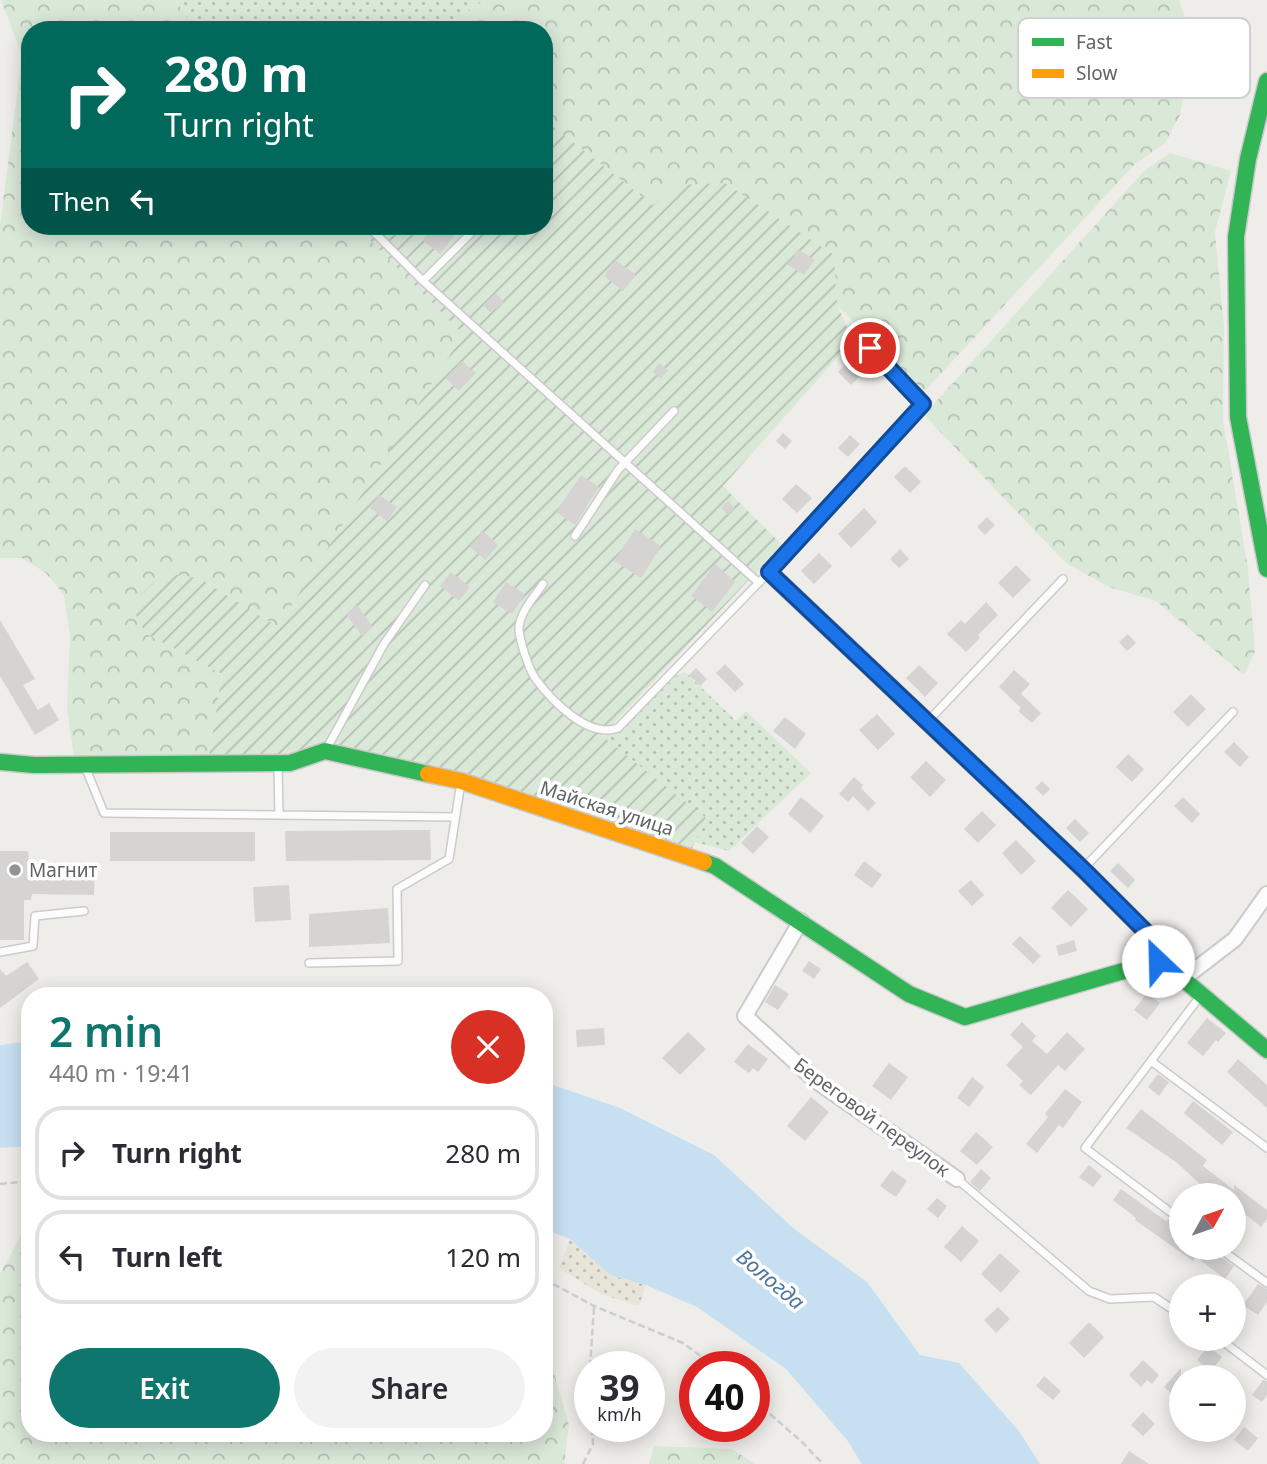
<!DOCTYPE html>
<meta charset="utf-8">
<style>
body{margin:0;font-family:"Noto Sans",sans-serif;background:#f2f2f3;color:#2b2b33;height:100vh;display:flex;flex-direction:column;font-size:26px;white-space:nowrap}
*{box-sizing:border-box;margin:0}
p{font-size:23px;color:#7c7c81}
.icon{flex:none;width:38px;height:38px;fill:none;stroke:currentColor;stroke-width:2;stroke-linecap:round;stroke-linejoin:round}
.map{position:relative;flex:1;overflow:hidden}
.sheet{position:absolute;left:21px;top:987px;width:532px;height:455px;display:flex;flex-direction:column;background:#fff;border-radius:28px;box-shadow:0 4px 18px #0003}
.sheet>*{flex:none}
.guide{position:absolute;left:21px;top:21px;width:532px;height:214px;border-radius:28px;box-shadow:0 4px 18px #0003;background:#00695c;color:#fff;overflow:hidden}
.needle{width:46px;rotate:50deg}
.tools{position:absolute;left:1169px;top:1183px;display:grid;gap:14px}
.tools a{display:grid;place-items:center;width:77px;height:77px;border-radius:50%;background:#fff;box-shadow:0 4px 18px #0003;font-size:35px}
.speed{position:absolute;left:574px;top:1351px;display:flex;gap:14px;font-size:35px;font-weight:700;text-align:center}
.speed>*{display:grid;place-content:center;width:91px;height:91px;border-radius:50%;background:#fff;box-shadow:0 4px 18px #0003;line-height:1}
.speed small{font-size:18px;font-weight:400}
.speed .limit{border:10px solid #d22;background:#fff;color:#111}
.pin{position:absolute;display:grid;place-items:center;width:60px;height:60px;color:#fff;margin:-30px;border:4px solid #fff;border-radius:50%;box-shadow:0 2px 7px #0007}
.me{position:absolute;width:77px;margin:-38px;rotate:336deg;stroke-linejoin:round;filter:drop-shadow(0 0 5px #0008)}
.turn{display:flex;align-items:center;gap:24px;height:147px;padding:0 28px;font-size:32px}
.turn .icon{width:91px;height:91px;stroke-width:2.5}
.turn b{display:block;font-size:49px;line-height:60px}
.then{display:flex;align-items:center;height:66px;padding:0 28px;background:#0003;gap:14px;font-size:26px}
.round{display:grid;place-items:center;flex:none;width:74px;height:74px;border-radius:37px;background:#f2f2f3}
.headline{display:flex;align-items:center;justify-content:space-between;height:119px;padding:0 28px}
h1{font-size:42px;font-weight:600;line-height:52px;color:#0f766e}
.action{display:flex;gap:14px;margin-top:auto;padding:14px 28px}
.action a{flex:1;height:80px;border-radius:42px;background:#0f766e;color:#fff;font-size:28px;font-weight:600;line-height:80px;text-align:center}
.action a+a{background:#f2f2f3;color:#2b2b33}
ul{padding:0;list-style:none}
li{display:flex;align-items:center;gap:21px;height:94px;margin:0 14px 10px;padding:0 14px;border:4px solid #e1e1e2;border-radius:28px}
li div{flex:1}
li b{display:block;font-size:26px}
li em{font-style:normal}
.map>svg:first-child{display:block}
.grass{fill:url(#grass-dots)}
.forest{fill:url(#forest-crowns)}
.sand{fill:url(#sand-dots)}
.garden{fill:url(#garden-furrows)}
.water{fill:#c6e0f2}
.building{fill:#d5d4d3}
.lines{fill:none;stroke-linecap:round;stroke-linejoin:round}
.lane-casing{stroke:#cbcbca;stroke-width:10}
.street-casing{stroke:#cbcbca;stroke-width:18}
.fast-casing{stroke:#c9c9c9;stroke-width:19}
.slow-casing{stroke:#c9c9c9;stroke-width:19}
.path{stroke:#cbcecd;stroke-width:2.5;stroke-dasharray:7 3.5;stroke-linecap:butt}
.lane{stroke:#fdfcfc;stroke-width:7}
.street{stroke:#fdfcfc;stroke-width:14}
.fast{stroke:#30b455;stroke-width:16}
.slow{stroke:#ff9f0a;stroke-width:16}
.route-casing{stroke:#114b97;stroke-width:18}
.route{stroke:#1a73e8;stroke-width:12}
.poi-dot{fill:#929395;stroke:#fff;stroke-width:2.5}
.labels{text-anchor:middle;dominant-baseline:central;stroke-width:7;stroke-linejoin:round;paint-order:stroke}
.street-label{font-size:19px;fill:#606367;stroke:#fff}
.poi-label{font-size:19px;fill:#606367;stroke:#fff;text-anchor:start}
.water-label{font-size:21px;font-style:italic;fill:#4d769d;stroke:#fff}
.key{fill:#fff;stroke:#cfd0d1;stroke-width:2}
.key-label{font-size:19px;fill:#606367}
</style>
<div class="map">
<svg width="1267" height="1464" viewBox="0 0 1267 1464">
<defs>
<pattern id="grass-dots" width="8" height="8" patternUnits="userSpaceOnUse" patternTransform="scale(1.75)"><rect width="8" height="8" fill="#dae8d8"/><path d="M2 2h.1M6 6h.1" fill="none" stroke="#b4c0b3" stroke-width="1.8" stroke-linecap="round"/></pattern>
<pattern id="forest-crowns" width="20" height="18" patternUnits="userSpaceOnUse" patternTransform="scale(1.75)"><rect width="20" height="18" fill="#dae8d8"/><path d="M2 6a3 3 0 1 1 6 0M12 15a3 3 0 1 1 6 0" fill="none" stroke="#b4c0b3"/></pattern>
<pattern id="sand-dots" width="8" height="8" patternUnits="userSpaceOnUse" patternTransform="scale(1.75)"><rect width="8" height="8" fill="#e7e4d9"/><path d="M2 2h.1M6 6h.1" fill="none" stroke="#bfbcb4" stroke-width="1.8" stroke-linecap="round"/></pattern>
<pattern id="garden-furrows" width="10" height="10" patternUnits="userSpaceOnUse" patternTransform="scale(1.75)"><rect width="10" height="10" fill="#dae8d8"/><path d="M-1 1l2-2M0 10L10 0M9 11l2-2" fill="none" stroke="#b4c0b3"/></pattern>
</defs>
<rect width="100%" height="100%" fill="#efedea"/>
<path class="grass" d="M176,0H485L449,22L444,30H194Z
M685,672L736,721L746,711L811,773L729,851L695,842L706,818L602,737L619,730L626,724L677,675Z"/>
<path class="forest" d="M1,0H176L194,30H30V226H356L463,334L278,628L199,578L145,633L222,674L209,757L74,756L67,708L70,637L64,595L46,573L22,558H0V226L22,55Z
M485,0H1179L1191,35L1188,71L1180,115L1165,143L1134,165L924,392L837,305L834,255L653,205L550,124L544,117V30H444L449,22Z
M1170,153L1231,171L1215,232L1224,326L1223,420L1248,569L1255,652L1244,675L1156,601L1109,587L1066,563L924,415L1143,172Z
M30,1218V1433H544V1349L550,1359L569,1425L564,1464H0V1274Z
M654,1446L732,1449L755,1464H649Z"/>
<path class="sand" d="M570,1239L610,1275L646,1285L639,1306L601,1294L559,1268Z"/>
<path class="garden" d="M544,117L550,124L653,205L678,185L725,183L834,255L837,305L853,340L723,486L782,545L602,736L706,818L690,853L462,777L288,756L209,757L222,674L145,633L136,615L141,595L153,583L170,574L199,578L278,627L463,334L356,226H544Z"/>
<path class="water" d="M30,1041V1146L0,1148V1045Z
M544,1082L620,1108L714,1155L793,1228L867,1282L920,1355L959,1363L1018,1430L1040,1464H862L847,1440L786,1369L697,1307L646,1285L610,1275L570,1239L544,1229Z"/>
<path class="building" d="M434,226H449L457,232L440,254L423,241Z
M798,249L815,260L804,275L788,265Z
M616,260L636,275L623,291L604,276Z
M496,293L504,302L491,313L483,305Z
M854,356L867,370L851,385L838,372Z
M462,361L476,373L459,391L446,378Z
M659,363L668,370L661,379L653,372Z
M783,433L792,441L785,449L776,441Z
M850,435L860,444L848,457L838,448Z
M905,466L921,482L910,493L894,477Z
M581,475L599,487L575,525L556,512Z
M796,484L812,498L797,513L782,499Z
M379,495L397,507L387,521L370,508Z
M728,501L735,508L728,515L721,508Z
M864,508L877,522L851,548L838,534Z
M987,517L995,525L985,535L977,527Z
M635,529L661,546L641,578L614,561Z
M483,531L498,545L485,560L470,547Z
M900,549L909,559L899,568L890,559Z
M819,553L832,566L814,584L801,571Z
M715,564L735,582L712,612L691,596Z
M1016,565L1031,580L1013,598L998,583Z
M451,572L470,587L459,601L440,586Z
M506,582L525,594L512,614L493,602Z
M986,602L998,615L978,635L980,638L966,652L947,634L961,620L965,624Z
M357,605L373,627L362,636L346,614Z
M0,620L35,679L23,685L38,710L49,703L59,720L35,735L0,676Z
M1128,634L1136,643L1127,651L1119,642Z
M725,664L744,684L735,692L716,673Z
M919,665L938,683L925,697L906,678Z
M696,668L707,679L700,686L689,675Z
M1014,670L1030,684L1021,694L1041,713L1032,723L1018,711L1021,708L999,687Z
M1191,694L1206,709L1188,727L1173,712Z
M877,714L895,734L878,750L859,730Z
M785,717L806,734L795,749L773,731Z
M1234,742L1249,757L1240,767L1224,752Z
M1128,754L1144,769L1132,782L1116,767Z
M926,761L946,780L930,797L910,777Z
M854,777L863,785L861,788L876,803L868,811L853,796L848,802L839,794Z
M1042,781L1050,789L1043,796L1035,788Z
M801,797L824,816L810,833L788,814Z
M1183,797L1200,814L1192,823L1174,806Z
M982,811L996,825L978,843L964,829Z
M1075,819L1089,833L1080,842L1066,828Z
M757,826L769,837L753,854L741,843Z
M430,830L431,860L286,861L285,831Z
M110,832H255V861H110Z
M1016,840L1036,861L1021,875L1002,853Z
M0,851H28L29,864L82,866V870L95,869L94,895L32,894L31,900H24V940H0Z
M864,861L882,875L872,888L854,875Z
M1118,863L1135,880L1128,888L1110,871Z
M971,880L984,895L972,906L958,891Z
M289,885L291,920L255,922L253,887Z
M1068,890L1088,909L1071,927L1051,908Z
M388,908L390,943L309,947V914Z
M1020,936L1041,956L1033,964L1012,944Z
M1074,940L1077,951L1059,956L1056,946Z
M809,961L821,969L814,979L802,971Z
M27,962L39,979L0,1008V969L6,976Z
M775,985L789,994L778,1010L765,1002Z
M1147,993L1160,1003L1147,1020L1134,1010Z
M1207,1018L1226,1033L1218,1042L1216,1040L1203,1056L1187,1043Z
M1022,1022L1036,1036L1032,1041L1047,1054L1067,1032L1085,1049L1065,1071L1058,1065L1031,1095L1019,1085L1023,1081L1006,1065L1023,1047L1010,1035Z
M604,1028L605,1045L577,1047L576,1030Z
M688,1032L706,1049L680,1075L662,1058Z
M748,1044L768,1059L758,1072L753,1068L749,1073L734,1062Z
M1238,1059L1267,1085V1108L1227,1072Z
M889,1063L908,1077L891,1100L872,1086Z
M1158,1074L1169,1082L1159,1096L1148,1087Z
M972,1077L984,1087L969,1107L957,1098Z
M1065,1089L1082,1102L1063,1128L1059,1125L1037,1153L1026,1144L1048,1117L1045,1114Z
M811,1097L829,1112L805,1141L787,1126Z
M1193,1101L1233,1132L1222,1145L1184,1113Z
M1141,1109L1207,1160L1203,1166L1234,1190V1185L1267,1210V1219L1261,1227L1234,1205V1195H1212L1176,1162L1126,1128Z
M976,1132L993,1147L977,1165L960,1151Z
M1089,1165L1102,1176L1093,1187L1079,1177Z
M981,1169L991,1178L980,1191L970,1182Z
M892,1170L907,1181L896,1197L880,1186Z
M1121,1189L1166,1221L1169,1219L1181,1228V1248H1203L1214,1257L1216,1254L1234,1266L1225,1279L1196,1257L1193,1261L1135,1220L1136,1218L1113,1200Z
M937,1198L947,1206L938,1218L927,1209Z
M962,1226L979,1241L961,1262L944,1247Z
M1000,1253L1020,1271L1001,1293L981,1274Z
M1258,1284L1267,1289V1302L1258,1315L1243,1305Z
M998,1307L1010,1319L996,1333L984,1320Z
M1089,1322L1104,1337L1084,1358L1069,1343Z
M1208,1346L1222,1357L1211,1371L1197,1360Z
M1143,1360L1159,1375L1152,1384L1147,1380L1141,1387L1129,1375Z
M1181,1368V1402L1164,1387Z
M1044,1376L1061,1391L1053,1400L1036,1386Z
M1263,1380L1267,1381V1395L1262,1402L1252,1395Z
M1143,1412L1155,1424L1143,1436L1131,1425Z
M1244,1427L1258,1438L1248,1451L1234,1440Z
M1129,1451L1149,1464H1121Z"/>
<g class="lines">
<g class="lane-casing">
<path id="lane" d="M368,226L423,281L759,583
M423,281L478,226
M575,536L618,470L674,411
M543,584C534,597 518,614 519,631C521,644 528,667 535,678C551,700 588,739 618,728L769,572L923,404L853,329
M930,719L1063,579
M327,748L384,644L425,585
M278,767L279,815
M86,769L104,813L455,817
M1084,868L1233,712
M0,952L33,946L35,916L84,911
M309,963L398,961L397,889L449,859L461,782
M1151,1061L1267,1148
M957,1179L1089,1291L1110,1299L1154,1297L1181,1315
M1181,1220L1085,1148L1201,995
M1219,1248L1267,1283
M1220,1339L1267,1375"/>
</g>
<g class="street-casing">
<path id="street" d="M801,921L745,1016L815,1080L957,1179
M1183,979L1235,939L1267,894"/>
</g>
<g class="fast-casing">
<path id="fast" d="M1267,81L1248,159L1236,237L1238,417L1267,569
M769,572L1083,869L1154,940L1158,961L1183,979L1267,1050
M0,762L34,765L290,763L325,751L428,774
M704,862L715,866L909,994L965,1017L1158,961"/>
</g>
<g class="slow-casing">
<path id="slow" d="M428,774L461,781L704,862"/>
</g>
<path class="path" d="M0,1184L30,1181
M544,1279L594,1306L683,1343L715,1367
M590,1367L594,1307
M590,1368V1399
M754,1400L803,1443L823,1464
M583,1464L593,1444L592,1426"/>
<use href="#lane" class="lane"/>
<use href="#street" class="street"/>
<use href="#fast" class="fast"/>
<use href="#slow" class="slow"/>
</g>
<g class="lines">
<g class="route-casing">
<path id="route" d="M870,348L923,404L769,572L1083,869L1154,940L1158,961"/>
</g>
<use href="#route" class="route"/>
</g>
<circle class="poi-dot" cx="15" cy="870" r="7"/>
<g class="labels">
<g class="street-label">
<text transform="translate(607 808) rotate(18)">Майская улица</text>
<text transform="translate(872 1117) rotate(36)">Береговой переулок</text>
</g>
<g class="poi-label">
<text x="29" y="870">Магнит</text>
</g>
<g class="water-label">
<text transform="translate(771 1279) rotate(40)">Вологда</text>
</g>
</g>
<rect x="1018" y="18" width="232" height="80" rx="10" class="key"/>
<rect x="1032" y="38" width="32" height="8" fill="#30b455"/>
<rect x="1032" y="69" width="32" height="9" fill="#ff9f0a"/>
<g class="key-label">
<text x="1076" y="49">Fast</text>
<text x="1076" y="80">Slow</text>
</g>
</svg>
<div class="tools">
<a><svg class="needle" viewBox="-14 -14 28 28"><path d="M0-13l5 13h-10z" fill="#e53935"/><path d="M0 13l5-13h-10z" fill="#7c7c81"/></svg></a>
<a>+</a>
<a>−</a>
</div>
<div class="speed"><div>39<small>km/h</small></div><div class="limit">40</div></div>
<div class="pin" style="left:870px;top:348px;background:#d93025"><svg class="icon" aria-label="arrive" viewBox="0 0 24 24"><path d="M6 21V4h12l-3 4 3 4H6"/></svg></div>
<svg class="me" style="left:1158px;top:961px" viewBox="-20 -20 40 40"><circle r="19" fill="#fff"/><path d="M0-13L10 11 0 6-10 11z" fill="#1a73e8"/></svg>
<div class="guide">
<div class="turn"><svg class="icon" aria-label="right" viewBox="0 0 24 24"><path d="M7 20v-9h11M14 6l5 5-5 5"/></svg><div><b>280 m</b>Turn right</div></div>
<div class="then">Then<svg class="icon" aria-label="left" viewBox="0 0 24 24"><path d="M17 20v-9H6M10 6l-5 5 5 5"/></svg></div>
</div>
<section class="sheet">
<div class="headline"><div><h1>2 min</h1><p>440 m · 19:41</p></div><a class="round" style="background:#d93025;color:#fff"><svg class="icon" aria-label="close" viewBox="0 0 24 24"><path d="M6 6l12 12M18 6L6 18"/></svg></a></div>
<ul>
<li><svg class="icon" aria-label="right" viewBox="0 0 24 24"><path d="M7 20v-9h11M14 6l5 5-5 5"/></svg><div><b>Turn right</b></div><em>280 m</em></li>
<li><svg class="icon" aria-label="left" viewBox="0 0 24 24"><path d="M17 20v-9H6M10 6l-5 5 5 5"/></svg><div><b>Turn left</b></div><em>120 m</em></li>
</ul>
<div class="action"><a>Exit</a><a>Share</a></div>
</section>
</div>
